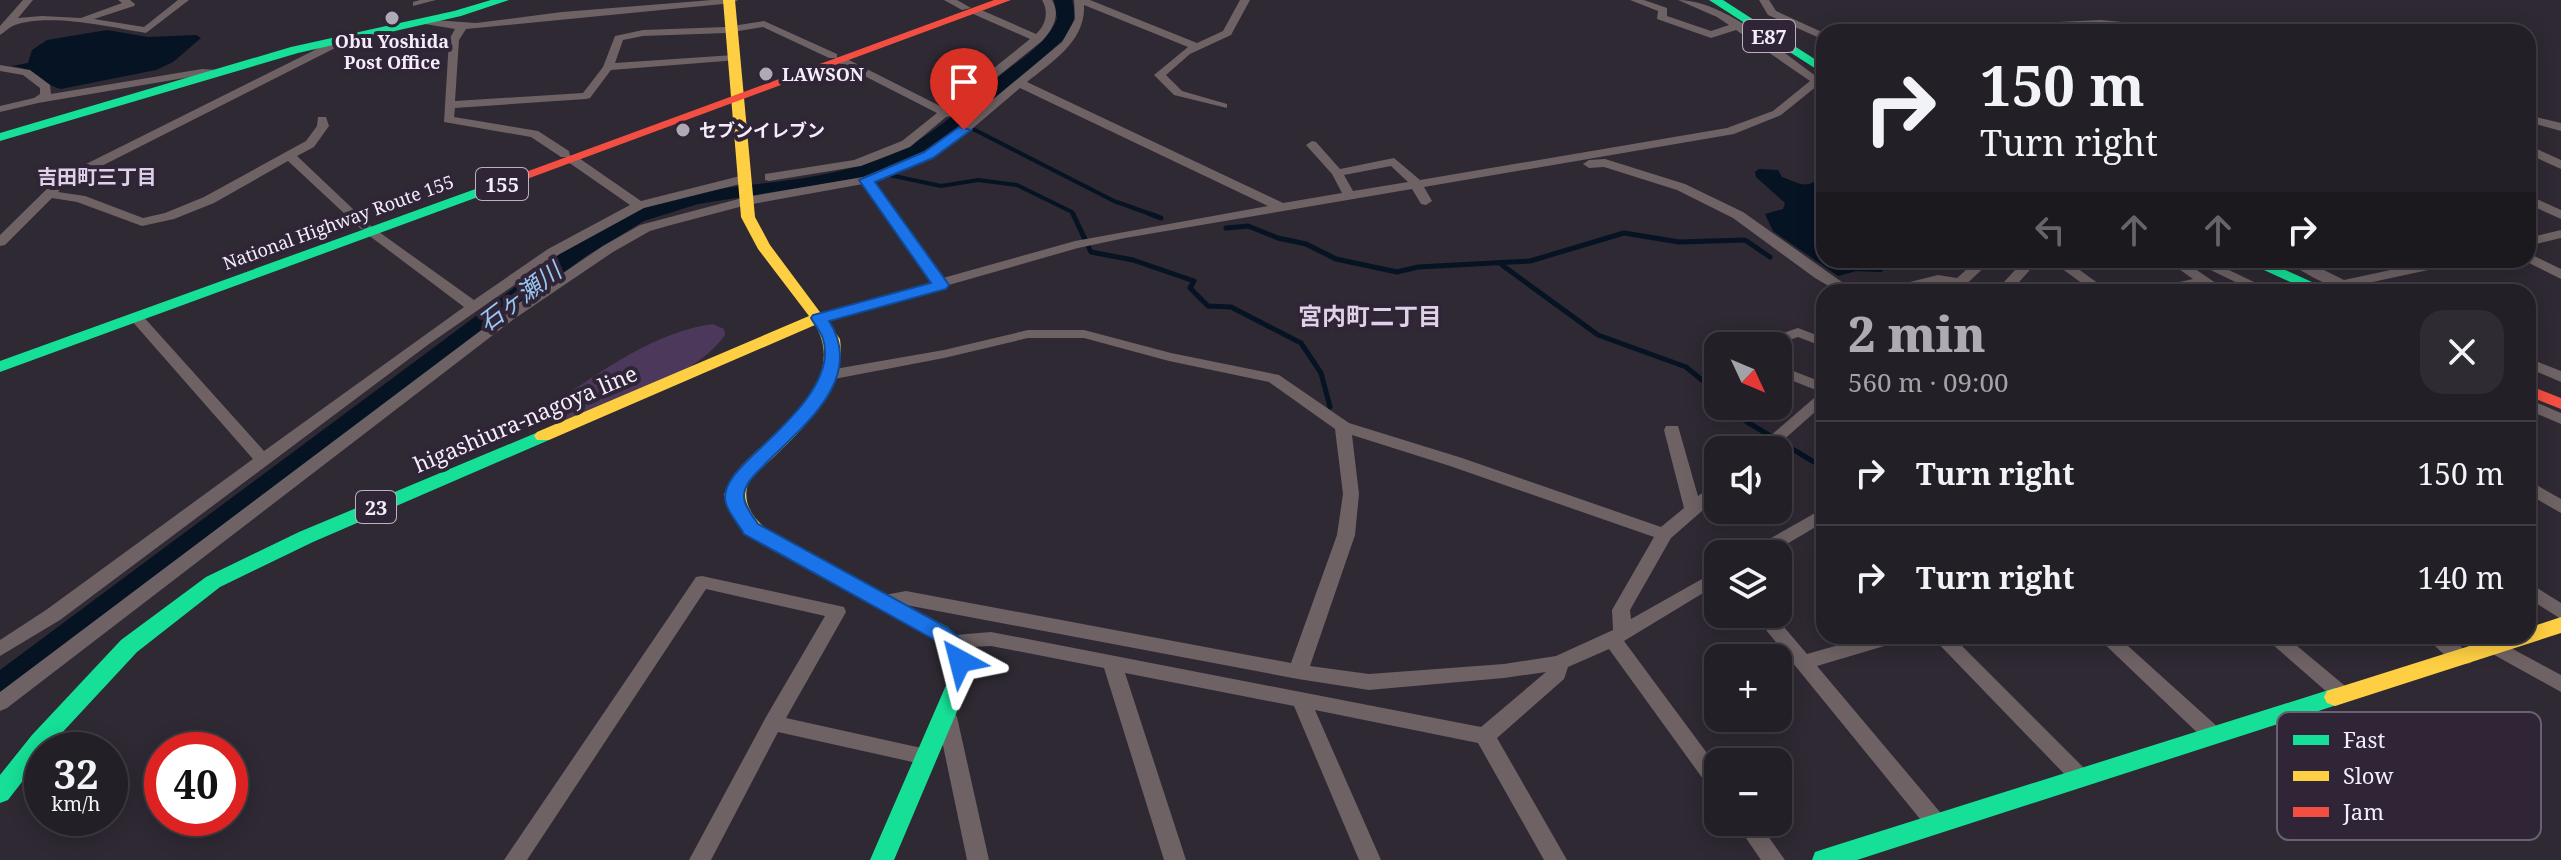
<!DOCTYPE html>
<meta charset="utf-8">
<style>
body{margin:0;font-family:"Noto Serif","Noto Sans JP",serif;background:#2e2c32;color:#f1f3f6;height:100vh;display:flex;flex-direction:column;font-size:30px;white-space:nowrap}
*{box-sizing:border-box;margin:0}
p{font-size:26px;color:#a2a2a7}
.icon{flex:none;width:44px;height:44px;fill:none;stroke:currentColor;stroke-width:2;stroke-linecap:round;stroke-linejoin:round}
.map{position:relative;flex:1;overflow:hidden}
.sheet{position:absolute;left:1816px;top:284px;width:720px;height:360px;display:flex;flex-direction:column;background:#221f26;border-radius:24px;box-shadow:0 4px 20px #0003,0 0 0 2px #3f3d43}
.sheet>*{flex:none}
.banner{position:absolute;left:1816px;top:24px;width:720px;height:244px;border-radius:24px;box-shadow:0 4px 20px #0003,0 0 0 2px #3f3d43;background:#221f26;color:#f1f3f6;overflow:hidden}
.needle{width:52px;rotate:134deg}
.fabs{position:absolute;left:1704px;top:332px;display:grid;gap:16px}
.fabs a{display:grid;place-items:center;width:88px;height:88px;border-radius:16px;background:#221f26;box-shadow:0 4px 20px #0003,0 0 0 2px #3f3d43;font-size:40px}
.speed{position:absolute;left:24px;top:732px;display:flex;gap:16px;font-size:40px;font-weight:700;text-align:center}
.speed>*{display:grid;place-content:center;width:104px;height:104px;border-radius:50%;background:#221f26;box-shadow:0 4px 20px #0003,0 0 0 2px #3f3d43;line-height:1}
.speed small{font-size:20px;font-weight:400}
.speed .limit{border:12px solid #d22;background:#fff;color:#111}
.pin{position:absolute;display:grid;place-items:center;width:68px;height:68px;color:#fff;margin:-82px -34px;border-radius:50% 50% 50% 0;rotate:-45deg;box-shadow:0 0 8px #0007}
.pin .icon{rotate:45deg}
.me{position:absolute;width:88px;margin:-44px;rotate:322deg;stroke-linejoin:round;filter:drop-shadow(0 0 6px #0008)}
.turn{display:flex;align-items:center;gap:28px;height:168px;padding:0 32px;font-size:36px}
.turn .icon{width:104px;height:104px;stroke-width:2.5}
.turn b{display:block;font-size:56px;line-height:68px}
.lanes{display:flex;align-items:center;height:76px;padding:0 32px;background:#0003;justify-content:center;gap:40px;direction:ltr}
.lanes .off{opacity:.35}
.round{display:grid;place-items:center;flex:none;width:84px;height:84px;border-radius:24px;background:#2e2c32}
.summary{display:flex;align-items:center;justify-content:space-between;height:136px;padding:0 32px}
h1{font-size:48px;font-weight:800;line-height:60px;color:#afa9b4}
ul{padding:0;list-style:none}
li{display:flex;align-items:center;gap:24px;height:104px;padding:0 32px;border-top:2px solid #3f3d43}
li div{flex:1}
li b{display:block;font-size:30px}
li em{font-style:normal}
.map>svg:first-child{display:block}
.green{fill:#4c385b}
.water{fill:#061323}
.lines{fill:none;stroke-linecap:round;stroke-linejoin:round}
.stream-far1{stroke:#061323;stroke-width:4}
.stream{stroke:#061323;stroke-width:5}
.river{fill:#061323;fill-rule:evenodd}
.street{fill:#6e6264;fill-rule:evenodd}
.fast{fill:#16e098;fill-rule:evenodd}
.slow{fill:#ffcf43;fill-rule:evenodd}
.jam{fill:#f24e42;fill-rule:evenodd}
.route{fill:#1a73e8;stroke:#114b97;stroke-width:2}
.poi-dot{fill:#afa9b4;stroke:#2f2537;stroke-width:3}
.labels{text-anchor:middle;dominant-baseline:central;stroke-width:8;stroke-linejoin:round;paint-order:stroke}
.far-poi-label{font-size:18px;font-weight:bold;fill:#f5eefa;stroke:#2f2537;text-anchor:start}
.far-street-label{font-size:18px;fill:#f5eefa;stroke:#2f2537}
.shield{fill:#2f2537;stroke:#bab2c0;stroke-width:2}
.shield-label{font-size:20px;font-weight:bold;fill:#f5eefa}
.far-neighbourhood-label{font-size:20px;font-weight:bold;fill:#ded1e8;stroke:#2f2537}
.street-label{font-size:22px;fill:#f5eefa;stroke:#2f2537}
.water-label{font-size:24px;font-style:italic;fill:#99c7f3;stroke:#2f2537}
.neighbourhood-label{font-size:24px;font-weight:bold;fill:#ded1e8;stroke:#2f2537}
.key{fill:#2f2537;stroke:#6a6172;stroke-width:2}
.key-label{font-size:22px;fill:#f5eefa}
</style>
<div class="map">
<svg width="2561" height="860" viewBox="0 0 2561 860">
<rect width="100%" height="100%" fill="#2e2933"/>
<path class="green" d="M713,324L724,329L725,335C694,379 613,402 564,420L557,401C605,369 655,332 713,324Z"/>
<path class="water" d="M107,30L148,37L196,35L201,38L173,62L156,70L61,89C45,86 40,70 12,66L28,63L32,50L47,40Z
M1759,169L1778,170L1782,177C1804,185 1806,190 1824,174V260H1897L1881,272L1856,271L1838,276L1773,231L1765,214L1783,209L1785,203L1756,177L1755,172Z"/>
<g class="lines">
<path class="stream-far1" d="M953,123L971,128L1114,201L1156,216
M866,170L941,186L978,180L1017,185L1072,212L1074,216"/>
<path class="stream" d="M1073,214L1091,252L1133,260L1194,281L1190,288L1208,306L1231,307L1301,343L1321,373L1330,407
M1150,214L1161,218
M1226,228L1248,226L1278,238L1306,244L1336,259L1397,272L1418,267L1530,261L1624,233L1679,242L1745,240L1770,257
M1502,265L1598,335L1686,367L1718,393
M1729,406L1747,422L1814,462"/>
<path class="river" d="M1054,0H1072C1077,16 1073,26 1064,39L970,122L918,158L860,178L698,204L644,221L586,256L499,321L468,348L12,697L0,701V670L581,238C683,171 779,197 883,158C927,141 962,108 997,78C1017,61 1047,45 1057,19Z"/>
<path class="street" d="M23,0H33L18,18L42,16L81,18L122,3L118,0H130L135,4L134,6L94,19L144,27L178,0H189L146,33C109,27 51,13 15,25C9,27 5,32 0,35V26Z
M420,0H436L413,6V2Z
M712,0H738L733,3L466,29L459,40L455,101L583,93L603,67L615,36L643,30L726,27L764,21L837,54V58H845L944,108L1030,39L971,13V9H979L1036,34C1046,25 1049,12 1042,0H1052C1061,15 1053,29 1042,41L952,113L951,116L946,117L910,147L861,166L769,181L765,180V174L854,160L902,141L937,113L837,62V58H829L763,27L726,33L643,36L623,40L615,63L734,55L738,56V60L611,70L590,98L586,99L455,108L454,117L538,131L569,151L570,156H576L641,201L744,175L750,179L748,182L644,208L558,255L429,344L60,620L0,656V640L46,610L253,459L131,320L129,317L131,314H141L264,451L464,307L367,234L366,230L361,229L288,161L214,203L174,219L142,226L77,202L52,198L5,245L0,246V235L58,178L341,37H349V41L66,184L58,192L85,196L143,218L165,213L204,197L306,141L317,126L318,117H326L329,126L314,147L297,156L372,227L474,300L548,249L630,205L568,162L567,157H561L531,137L444,122L449,40L455,29L419,23V19L476,23L562,12Z
M944,0H957L971,8L962,10Z
M1074,0H1090L1197,43L1223,31L1240,0H1250L1231,35L1190,54L1166,75L1182,91L1227,104V108L1174,95L1154,75L1188,47L1084,5C1086,41 1052,62 1027,82L1283,203L1342,193L1332,174L1306,145L1312,141L1316,142L1340,169L1394,158L1420,180L1727,128L1773,111L1810,81L1736,30L1711,38L1657,19L1658,11L1630,0H1644L1667,8V16L1711,31L1729,25L1717,17L1678,0C1724,0 1779,50 1816,76L1824,73V89L1817,86L1781,115L1734,134L1424,187L1432,201L1426,205L1421,204L1412,189L1125,238L1078,248L819,322L814,321L812,318L814,315L932,282L863,184L747,205L671,225L650,231L613,252L514,319L7,708L0,711V692L504,313L603,246L640,225L746,197L863,177L925,152L951,134L1062,42L1075,19ZM1020,88L1268,206L1075,241L943,278L873,181L933,158L959,140ZM1391,166L1408,182L1353,191L1344,175Z
M1759,0H1769L1776,11L1824,33V40L1768,15Z
M2100,20L2203,29L2208,32H2167L2104,26L1982,32H1901L1906,29Z
M0,65L30,70L50,85L51,94L202,69L218,70L223,73L218,76L202,75L38,103L0,112V106L34,98L40,94V88L23,75L0,71Z
M2528,115L2561,123V131L2528,122Z
M2528,145L2561,160V169L2528,154Z
M1605,159L1685,184L1743,212L1856,292H1839L1815,278L1733,218L1677,190L1604,167L1589,168L1583,164L1589,160Z
M2528,195L2561,210V219L2528,204Z
M2561,230V238L2528,246V238Z
M2528,253L2561,269V279L2523,260H2528Z
M1977,260H1992L1958,292H1943L1949,285L1938,283L1904,292H1880L1882,289L1938,275L1957,278Z
M2024,260H2039L2010,292H1995Z
M2050,260H2066L2110,292H2094Z
M2166,260H2182L2229,292H2212L2203,286L2173,292H2146L2148,289L2193,279Z
M2190,260H2208L2275,292H2256Z
M2286,260H2304L2344,280L2437,260H2463L2456,264L2354,286L2353,291C2339,293 2297,270 2286,260Z
M1798,328L1824,338V347L1798,337L1772,346H1751L1753,343Z
M1028,330H1084L1171,353L1279,375L1349,423L1462,458L1661,527L1684,508L1664,430L1666,426H1678L1698,496L1718,482V497L1671,538L1630,610L1631,619L1718,570V584L1624,641L1718,768V793L1711,790L1609,649L1568,667L1564,679L1497,738L1567,860H1544L1478,743L1315,710L1381,860H1359L1294,706L1125,673L1186,860H1164L1104,668L991,646L951,648L944,646L942,641L944,636L991,632L1481,727L1546,672L1504,678L1369,690L1298,679L906,605L886,608L879,606L877,601L879,596L906,591L1291,663L1337,535L1343,494L1335,429L1269,382L1169,361L1084,338H1028L944,358L829,380L821,375L829,370L944,350ZM1352,435L1450,466L1654,537L1612,610L1613,630L1556,656L1504,664L1369,674L1310,666L1355,535L1359,494Z
M2528,358L2561,371V382L2528,368Z
M1778,365L1824,383V404L1772,450H1754L1821,392L1778,375Z
M2528,399L2561,413V424L2528,410Z
M2528,480L2561,499V513L2528,494Z
M1824,508V522L1770,554H1747L1750,550Z
M702,576L844,607L846,612L786,718L926,749L933,751L936,757L933,763L926,765L778,732L711,860H689L766,717L825,616L706,589L527,860H504L696,577Z
M2528,582L2561,603V619L2528,598Z
M1753,614H1773L1807,654L1870,636H1903L1901,641L1817,666L1945,818L1948,824L1945,830L1937,833L1929,830Z
M1931,636H1952L2087,771L2090,777L2087,783L2080,786L2073,783Z
M2096,636H2117L2220,729L2223,735L2220,741L2213,743L2206,741Z
M2263,636H2285L2350,690L2353,695L2350,700L2343,703L2336,700Z
M2427,636H2449L2474,658L2471,663C2456,668 2435,648 2427,636Z
M2496,640L2561,675V692L2489,652L2486,647L2489,642Z
M947,709L954,711L957,717L989,860H967L937,717L940,711Z
M1735,822H1758L1785,860H1761Z"/>
<path class="fast" d="M491,0H509L461,16L298,53L0,141V133L291,47L454,11Z
M1709,0H1723L1824,65V74Z
M492,183L499,187L497,190L0,372V361Z
M2242,260H2263L2334,292H2312Z
M543,430L549,432L552,436L549,440L313,542L220,587L137,652L46,750H42V756L8,800L0,803V775L32,735L121,640L206,577L299,532Z
M833,567L948,627C966,643 972,660 969,683L894,860H870L947,683C950,664 948,652 934,639L826,579L823,574L826,569Z
M2335,688L2343,691L2346,697L2343,703L1857,860H1812L1815,852L1824,849Z"/>
<path class="slow" d="M723,0H735L755,217L770,245L840,339C848,398 787,442 749,481C731,527 807,551 840,569L843,574L840,579L833,581L744,534L729,511L724,495C728,487 730,479 736,472C768,434 851,384 815,325L549,440H537L534,436L537,432L809,316L758,249L741,217Z
M2561,617V633L2335,706L2327,703L2324,697L2327,691L2501,636H2528V628Z"/>
<path class="jam" d="M994,0H1011L497,190H487L485,187Z
M2528,385L2561,398V409L2528,396Z"/>
</g>
<path class="route" d="M959,127L971,130L933,158L875,182L949,285L946,289L829,321C865,377 806,424 768,461C759,471 744,482 744,496C744,506 753,516 758,524L948,628L965,643L971,661L968,667L960,669L953,667L947,652L933,639L744,534C738,523 724,508 725,496C726,482 739,469 748,460C775,433 837,384 823,339C821,332 815,325 811,318L813,315L931,283L859,180L924,152Z"/>
<g class="poi-dot">
<circle cx="392" cy="18" r="8"/>
<circle cx="766" cy="74" r="8"/>
<circle cx="683" cy="130" r="8"/>
</g>
<g class="labels">
<g class="far-poi-label">
<text x="392" y="41" text-anchor="middle">Obu Yoshida<tspan x="392" dy="21">Post Office</tspan></text>
<text x="782" y="74">LAWSON</text>
<text x="699" y="130">セブンイレブン</text>
</g>
<g class="far-street-label">
<text transform="translate(338 222) rotate(-20)">National Highway Route 155</text>
</g>
<g class="shield">
<rect x="1743" y="20" width="52" height="32" rx="6"/>
<rect x="476" y="168" width="52" height="32" rx="6"/>
<rect x="356" y="491" width="40" height="32" rx="6"/>
</g>
<g class="shield-label">
<text x="1769" y="36">E87</text>
<text x="502" y="184">155</text>
<text x="376" y="507">23</text>
</g>
<g class="far-neighbourhood-label">
<text x="97" y="176">吉田町三丁目</text>
</g>
<g class="street-label">
<text transform="translate(525 418) rotate(-23)">higashiura-nagoya line</text>
</g>
<g class="water-label">
<text transform="translate(519 296) rotate(-37)">石ヶ瀬川</text>
</g>
<g class="neighbourhood-label">
<text x="1370" y="315">宮内町二丁目</text>
</g>
</g>
<rect x="2277" y="712" width="264" height="128" rx="12" class="key"/>
<rect x="2293" y="735" width="36" height="10" fill="#16e098"/>
<rect x="2293" y="771" width="36" height="10" fill="#ffcf43"/>
<rect x="2293" y="807" width="36" height="10" fill="#f24e42"/>
<g class="key-label">
<text x="2343" y="748">Fast</text>
<text x="2343" y="784">Slow</text>
<text x="2343" y="820">Jam</text>
</g>
</svg>
<div class="fabs">
<a><svg class="needle" viewBox="-14 -14 28 28"><path d="M0-13l5 13h-10z" fill="#e53935"/><path d="M0 13l5-13h-10z" fill="#a2a2a7"/></svg></a>
<a><svg class="icon" aria-label="sound" viewBox="0 0 24 24"><path d="M4 9h4l5-4v14l-5-4H4zM17 9q2 3 0 6"/></svg></a>
<a><svg class="icon" aria-label="layers" viewBox="0 0 24 24"><path d="M12 4l9 5-9 5-9-5zM3 14l9 5 9-5"/></svg></a>
<a>+</a>
<a>−</a>
</div>
<div class="speed"><div>32<small>km/h</small></div><div class="limit">40</div></div>
<div class="pin" style="left:964px;top:130px;background:#d93025"><svg class="icon" aria-label="arrive" viewBox="0 0 24 24"><path d="M6 21V4h12l-3 4 3 4H6"/></svg></div>
<svg class="me" style="left:960px;top:661px" viewBox="-20 -20 40 40"><path d="M0-17L14 15 0 8-14 15z" fill="#1a73e8" stroke="#fff" stroke-width="4"/></svg>
<div class="banner">
<div class="turn"><svg class="icon" aria-label="right" viewBox="0 0 24 24"><path d="M7 20v-9h11M14 6l5 5-5 5"/></svg><div><b>150 m</b>Turn right</div></div>
<div class="lanes"><svg class="icon off" aria-label="left" viewBox="0 0 24 24"><path d="M17 20v-9H6M10 6l-5 5 5 5"/></svg><svg class="icon off" aria-label="ahead" viewBox="0 0 24 24"><path d="M12 20V5M6 11l6-6 6 6"/></svg><svg class="icon off" aria-label="ahead" viewBox="0 0 24 24"><path d="M12 20V5M6 11l6-6 6 6"/></svg><svg class="icon" aria-label="right" viewBox="0 0 24 24"><path d="M7 20v-9h11M14 6l5 5-5 5"/></svg></div>
</div>
<section class="sheet">
<div class="summary"><div><h1>2 min</h1><p>560 m · 09:00</p></div><a class="round"><svg class="icon" aria-label="close" viewBox="0 0 24 24"><path d="M6 6l12 12M18 6L6 18"/></svg></a></div>
<ul>
<li><svg class="icon" aria-label="right" viewBox="0 0 24 24"><path d="M7 20v-9h11M14 6l5 5-5 5"/></svg><div><b>Turn right</b></div><em>150 m</em></li>
<li><svg class="icon" aria-label="right" viewBox="0 0 24 24"><path d="M7 20v-9h11M14 6l5 5-5 5"/></svg><div><b>Turn right</b></div><em>140 m</em></li>
</ul>
</section>
</div>
